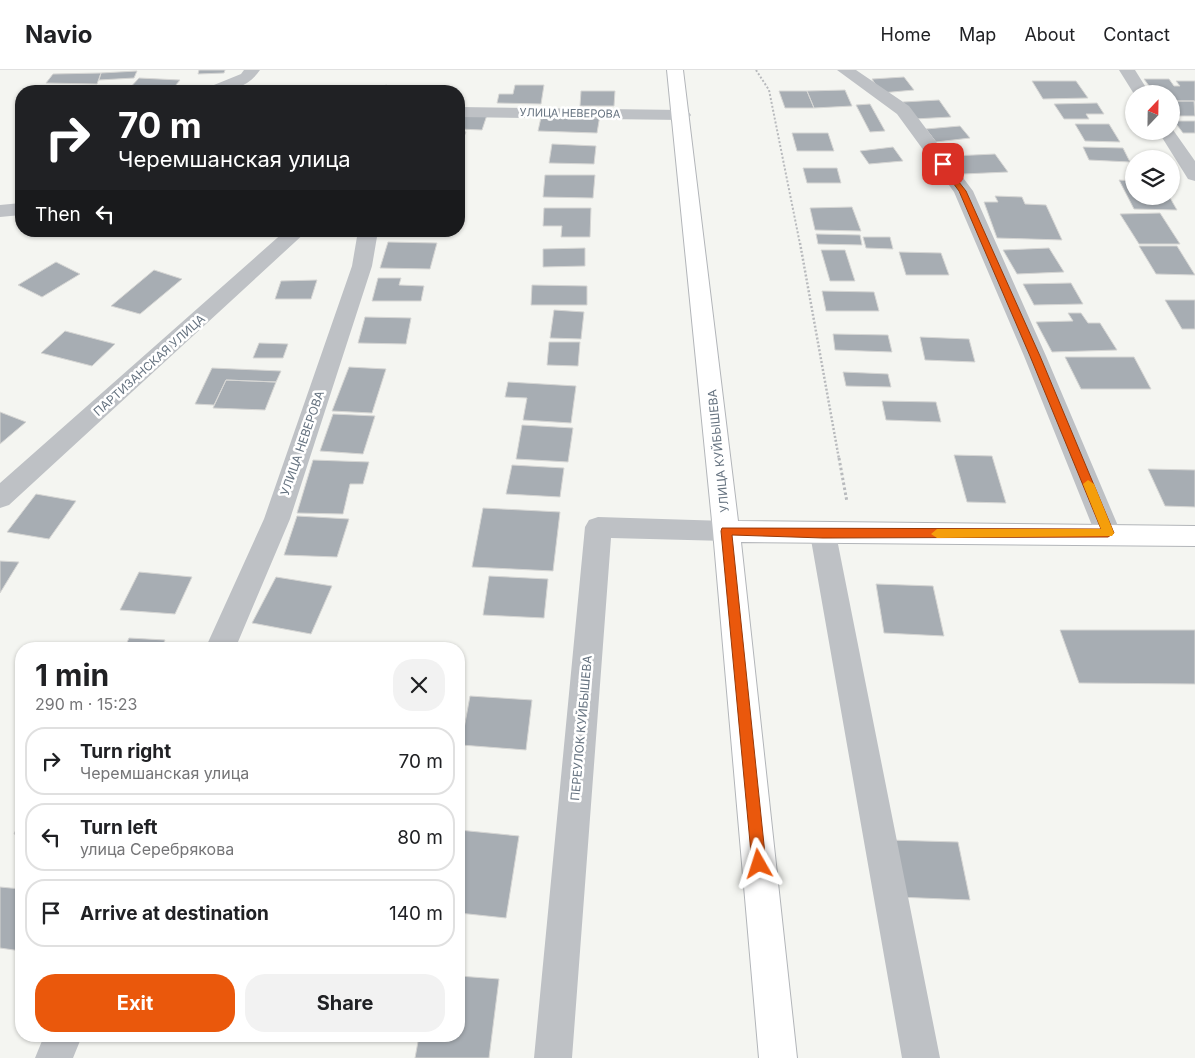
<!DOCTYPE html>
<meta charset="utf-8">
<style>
body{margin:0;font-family:Inter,sans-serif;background:#f2f2f2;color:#202124;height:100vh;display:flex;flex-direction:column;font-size:19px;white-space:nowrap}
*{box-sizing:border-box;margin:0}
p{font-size:16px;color:#757577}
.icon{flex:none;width:28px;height:28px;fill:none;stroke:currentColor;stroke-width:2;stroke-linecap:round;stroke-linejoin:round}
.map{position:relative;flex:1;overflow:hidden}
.drawer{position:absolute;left:15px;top:572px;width:450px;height:400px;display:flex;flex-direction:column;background:#fff;border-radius:20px;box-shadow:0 1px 4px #0004}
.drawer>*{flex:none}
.top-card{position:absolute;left:15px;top:15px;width:450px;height:152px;border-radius:20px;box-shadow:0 1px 4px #0004;background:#202124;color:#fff;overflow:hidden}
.needle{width:32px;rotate:22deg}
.buttons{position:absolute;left:1125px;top:15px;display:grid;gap:10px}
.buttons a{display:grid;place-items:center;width:55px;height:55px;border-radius:50%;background:#fff;box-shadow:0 1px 4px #0004;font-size:25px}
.pin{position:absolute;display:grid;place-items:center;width:42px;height:42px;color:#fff;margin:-21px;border-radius:10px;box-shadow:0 2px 8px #0006}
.me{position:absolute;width:55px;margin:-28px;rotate:354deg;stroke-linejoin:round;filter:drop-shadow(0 0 4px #0008)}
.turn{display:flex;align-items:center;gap:18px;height:105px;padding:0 20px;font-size:22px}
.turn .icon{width:65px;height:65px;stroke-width:2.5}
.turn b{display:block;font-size:35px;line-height:42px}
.then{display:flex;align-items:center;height:48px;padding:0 20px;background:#0003;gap:10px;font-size:19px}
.round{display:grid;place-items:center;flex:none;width:52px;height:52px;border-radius:20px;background:#f2f2f2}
.head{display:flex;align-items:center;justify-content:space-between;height:85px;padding:0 20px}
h1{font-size:30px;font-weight:700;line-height:38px}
.action{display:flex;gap:10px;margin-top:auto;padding:10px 20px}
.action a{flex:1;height:58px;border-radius:20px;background:#ea580c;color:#fff;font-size:20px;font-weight:700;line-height:58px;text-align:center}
.action a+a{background:#f2f2f2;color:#202124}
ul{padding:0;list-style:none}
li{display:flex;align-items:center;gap:15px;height:68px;margin:0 10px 8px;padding:0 10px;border:2px solid #e0e0e0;border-radius:20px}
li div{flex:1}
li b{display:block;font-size:19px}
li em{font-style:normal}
header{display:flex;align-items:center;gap:30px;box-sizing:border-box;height:70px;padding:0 25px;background:#fff;border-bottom:1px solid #e0e0e0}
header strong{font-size:24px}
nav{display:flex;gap:28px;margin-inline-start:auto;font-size:18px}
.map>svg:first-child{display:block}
.building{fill:#a7adb3;stroke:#d6d6d4}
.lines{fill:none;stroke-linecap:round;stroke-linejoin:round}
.major-casing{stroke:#b2b5b9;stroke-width:2}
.path-far2{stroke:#b8babd;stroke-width:2;stroke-dasharray:2 2;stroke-linecap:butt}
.path-far1{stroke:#b8babd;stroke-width:2.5;stroke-dasharray:2 2;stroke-linecap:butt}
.path{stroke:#b8babd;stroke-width:3;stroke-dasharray:2.5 2.5;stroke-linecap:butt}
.minor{fill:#bec1c5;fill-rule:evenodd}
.major{fill:#fff;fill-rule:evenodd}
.route{fill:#ea580c;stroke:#983908}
.slow{fill:#f59e0b}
.labels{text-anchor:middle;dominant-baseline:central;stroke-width:5;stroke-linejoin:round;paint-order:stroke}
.far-street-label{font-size:11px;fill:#667380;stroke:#fff}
.street-label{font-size:12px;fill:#667380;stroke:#fff}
</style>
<header>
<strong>Navio</strong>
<nav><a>Home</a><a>Map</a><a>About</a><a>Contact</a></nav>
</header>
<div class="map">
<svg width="1195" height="988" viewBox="0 0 1195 988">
<rect width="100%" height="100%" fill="#f4f5f1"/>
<path class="building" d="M199,0H225L224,3L198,4Z
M137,1L134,8L99,10L101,3Z
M101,3L97,14L46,13L53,4Z
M904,7L914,20L881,23L872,9Z
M139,8L180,10L171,21H127Z
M1144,9H1169L1174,16H1180L1176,11H1195V31H1171V24H1155Z
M1032,11H1076L1088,28L1043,29Z
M386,15L403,21H376Z
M515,15H544L541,34L497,33L499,24H513Z
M845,20L852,36L814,38L807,21Z
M581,21H615L614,36H580Z
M779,21H807L814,38H785Z
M939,30L951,47L914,49L903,32Z
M1171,31H1194L1195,46H1172Z
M1097,33L1104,44H1086L1089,49H1064L1054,34Z
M870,34L885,61L870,62L856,35Z
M542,43L600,45L597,63L538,61Z
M459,44L487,45L482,60L459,59Z
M1174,51H1195V63H1183Z
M1075,54H1109L1120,72L1085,71Z
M960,56L970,68L936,72L926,59Z
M459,61L466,62L459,78Z
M792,63H828L834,81H797Z
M552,74L596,76L594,94L549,93Z
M893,77L903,91L869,94L860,81Z
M1083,77L1123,78L1130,92L1089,90Z
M995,84L1008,102L963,104L952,86Z
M803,98H837L841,113H807Z
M545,105H595L593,128L543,127Z
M1119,110L1134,111V126H1169L1177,140L1134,139Z
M995,126L1022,127L1025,134L1046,135L1062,170L997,168L984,132H998Z
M852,137L861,161L815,160L810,138Z
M544,138H591L590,167H561L562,156H543Z
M1160,143L1180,174H1139L1120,144Z
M74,161H124L72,165Z
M816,164L860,165L862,175L818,174Z
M863,167H890L893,179L866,178Z
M388,172L437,173L430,199L380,198Z
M1139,176H1177L1195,205L1156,204Z
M585,178V196L543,197V179Z
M1049,178L1064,202L1017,204L1003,180Z
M821,180H845L855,211H830Z
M899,182L941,183L949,205H906Z
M56,192L80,204L42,227L18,215Z
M154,200L182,209L140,244L111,236Z
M378,208H401L399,215L424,216L421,231H372Z
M317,210L311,229H275L281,211Z
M1071,213L1083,234L1034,235L1023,214Z
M532,215L587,216V235H531Z
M822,221L874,222L879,241H826Z
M1165,230H1195V259H1182Z
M554,240L584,242L581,269L550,268Z
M1068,243H1081L1088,253H1100L1117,280L1052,282L1036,252L1073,251Z
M365,247L411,248L406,274L358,273Z
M65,261L115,274L92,296L41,283Z
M833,264L888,265L892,282L835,280Z
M920,267L969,269L975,292L925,290Z
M549,272H580L578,296L547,295Z
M259,273L288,274L283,288H253Z
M1065,287H1134L1151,319H1081Z
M349,297L386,299L372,343L332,341Z
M212,298L281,301L276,312L226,310L214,335L195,334Z
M843,302L888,304L891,317L846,316Z
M226,310L276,312L265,340L213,338Z
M508,312L576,316L571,353L523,350L527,328L505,327Z
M882,331L936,332L941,352L886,350Z
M0,342L26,352L0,374Z
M333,344L375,346L363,384L320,381Z
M522,355L573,358L568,392L516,389Z
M954,385L992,386L1006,433L967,432Z
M313,390L369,392L363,414H350L343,444L297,443Z
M512,395L564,398L560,427L506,424Z
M1148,399L1195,400V437L1165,436Z
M36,424L76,431L49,469L7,462Z
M483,438L560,442L553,501L472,497Z
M297,446L349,449L337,487L284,485Z
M0,491L19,492L0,523Z
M139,502L192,507L175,544L120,540Z
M489,506L548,509L544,548L483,545Z
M276,507L332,516L311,564L252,553Z
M876,514L933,516L944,566L884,563Z
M1060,560H1195V614L1079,613Z
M129,568L165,570L161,579H124Z
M470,626L532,630L526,680L461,675Z
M21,749V765L14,764Z
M459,760L519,766L506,848L459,843Z
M887,770L958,772L970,830L897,827Z
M0,817L21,819V881L0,878Z
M459,906L499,909L489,988H415L419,966H459Z"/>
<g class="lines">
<g class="major-casing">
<path id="major" d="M667,0H683L738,451L1195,456V476L741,472L797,988H759L713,461Z"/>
</g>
<path class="path-far2" d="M756,0L769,20L800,174"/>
<path class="path-far1" d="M800,173L839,389"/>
<path class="path" d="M839,388L847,432"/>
<path class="minor" d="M244,0H260C248,18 228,22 207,21L209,17L241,4Z
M837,0H856L909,36L973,121L1046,286L1121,463L1117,470L1108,473L1099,470L1095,463L1024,286L954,122L897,44Z
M1119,0H1135L1150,24H1134Z
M459,37L682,40L688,41L691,45L688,49L682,50L459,47Z
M1171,57L1195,91V111L1188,109L1158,61H1171Z
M21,133V145L0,147V135Z
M285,161H307L9,435L0,438V413Z
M358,161H378L372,196L290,449L235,579H205L264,449L352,196Z
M598,447L726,451L735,454L739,461L735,468L726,471L611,468L572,988H534L585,457L589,450Z
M823,454L832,457L836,464L940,988H902L810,464L814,457Z
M44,966H82L73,988H35Z"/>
<use href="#major" class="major"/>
</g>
<path class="route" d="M943,92L966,121L1040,286L1114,463L1108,467L823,468L732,465L766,794L764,799L759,801L754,799L752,794L721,461L722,458L1101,459L1030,286L959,121L939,94Z"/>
<path class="slow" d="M1088,410L1094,414L1114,463L1112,466L937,468L931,464L937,459H1101L1083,414Z"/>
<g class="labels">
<g class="far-street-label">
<text transform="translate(570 43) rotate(1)">УЛИЦА НЕВЕРОВА</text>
</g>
<g class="street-label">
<text transform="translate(149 295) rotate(-42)">ПАРТИЗАНСКАЯ УЛИЦА</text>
<text transform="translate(302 373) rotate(-71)">УЛИЦА НЕВЕРОВА</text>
<text transform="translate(718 381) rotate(-96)">УЛИЦА КУЙБЫШЕВА</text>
<text transform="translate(581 658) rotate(-85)">ПЕРЕУЛОК КУЙБЫШЕВА</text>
</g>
</g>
</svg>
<div class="buttons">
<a><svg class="needle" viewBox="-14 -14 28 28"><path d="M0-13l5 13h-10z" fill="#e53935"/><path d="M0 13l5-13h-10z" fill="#757577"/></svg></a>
<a><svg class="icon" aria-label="layers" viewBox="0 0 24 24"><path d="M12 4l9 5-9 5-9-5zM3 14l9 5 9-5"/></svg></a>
</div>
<div class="pin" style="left:943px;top:94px;background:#d93025"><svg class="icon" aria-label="arrive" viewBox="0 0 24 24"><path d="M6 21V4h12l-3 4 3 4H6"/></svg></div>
<svg class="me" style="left:759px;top:794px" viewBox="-20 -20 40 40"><path d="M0-17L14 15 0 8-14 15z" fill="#ea580c" stroke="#fff" stroke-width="4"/></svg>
<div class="top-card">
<div class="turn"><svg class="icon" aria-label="right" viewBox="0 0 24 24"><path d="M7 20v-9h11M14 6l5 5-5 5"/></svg><div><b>70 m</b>Черемшанская улица</div></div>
<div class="then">Then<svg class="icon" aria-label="left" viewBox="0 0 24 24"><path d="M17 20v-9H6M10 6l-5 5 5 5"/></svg></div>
</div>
<section class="drawer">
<div class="head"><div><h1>1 min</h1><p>290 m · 15:23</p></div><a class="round"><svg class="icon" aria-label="close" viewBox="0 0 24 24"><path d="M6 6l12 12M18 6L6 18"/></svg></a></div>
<ul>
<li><svg class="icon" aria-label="right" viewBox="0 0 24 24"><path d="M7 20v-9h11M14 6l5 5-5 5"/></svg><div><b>Turn right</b><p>Черемшанская улица</p></div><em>70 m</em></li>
<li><svg class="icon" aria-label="left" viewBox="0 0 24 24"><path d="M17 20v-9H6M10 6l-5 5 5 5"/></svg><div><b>Turn left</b><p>улица Серебрякова</p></div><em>80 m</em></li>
<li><svg class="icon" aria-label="arrive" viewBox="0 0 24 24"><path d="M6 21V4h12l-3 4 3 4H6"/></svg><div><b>Arrive at destination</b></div><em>140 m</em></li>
</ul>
<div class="action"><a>Exit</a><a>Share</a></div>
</section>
</div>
